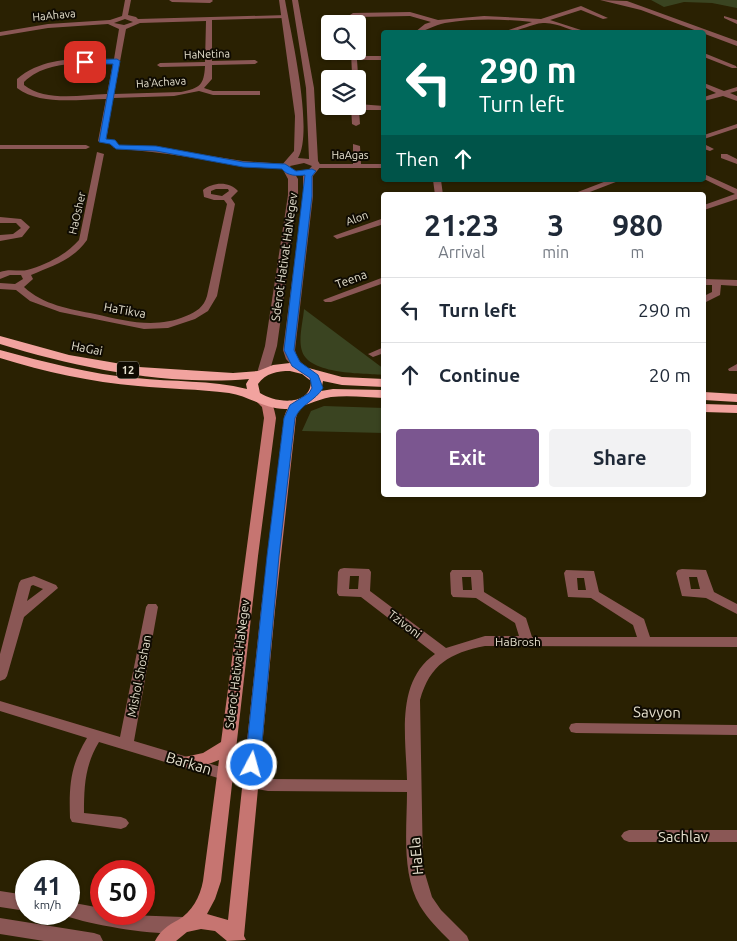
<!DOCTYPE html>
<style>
body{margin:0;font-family:Ubuntu,sans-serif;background:#f2f2f3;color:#1f2937;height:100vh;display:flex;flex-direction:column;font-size:19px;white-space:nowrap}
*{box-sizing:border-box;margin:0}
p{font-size:16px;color:#747a83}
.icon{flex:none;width:28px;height:28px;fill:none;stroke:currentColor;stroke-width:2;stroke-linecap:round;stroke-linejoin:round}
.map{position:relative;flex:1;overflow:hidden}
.details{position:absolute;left:381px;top:192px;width:325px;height:305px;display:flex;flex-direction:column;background:#fff;border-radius:5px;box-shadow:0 1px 4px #0004}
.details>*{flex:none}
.top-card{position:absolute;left:381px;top:30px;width:325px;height:152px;border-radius:5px;box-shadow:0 1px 4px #0004;background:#00695c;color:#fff;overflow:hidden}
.fabs{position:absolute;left:321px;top:15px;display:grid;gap:10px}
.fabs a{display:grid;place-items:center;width:45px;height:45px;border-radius:5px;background:#fff;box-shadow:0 1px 4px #0004;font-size:25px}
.speed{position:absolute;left:15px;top:860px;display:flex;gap:10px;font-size:25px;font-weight:700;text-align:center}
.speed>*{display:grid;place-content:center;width:65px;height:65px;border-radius:50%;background:#fff;box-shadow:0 1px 4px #0004;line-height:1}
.speed small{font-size:12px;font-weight:400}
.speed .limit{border:8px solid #d22;background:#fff;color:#111}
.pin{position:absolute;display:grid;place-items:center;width:42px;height:42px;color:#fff;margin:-21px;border-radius:10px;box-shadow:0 2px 8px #0006}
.me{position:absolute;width:55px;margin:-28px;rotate:6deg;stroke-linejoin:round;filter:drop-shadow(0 0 4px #0008)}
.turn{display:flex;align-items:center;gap:18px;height:105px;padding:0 15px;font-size:22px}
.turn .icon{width:65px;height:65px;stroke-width:2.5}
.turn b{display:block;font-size:35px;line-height:42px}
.then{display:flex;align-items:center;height:48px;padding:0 15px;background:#0003;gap:10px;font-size:19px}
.eta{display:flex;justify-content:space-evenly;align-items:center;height:85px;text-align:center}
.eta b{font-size:30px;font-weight:700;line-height:35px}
.action{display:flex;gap:10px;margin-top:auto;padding:10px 15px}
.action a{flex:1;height:58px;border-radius:5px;background:#7b5690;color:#fff;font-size:20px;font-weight:700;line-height:58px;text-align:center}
.action a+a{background:#f2f2f3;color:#1f2937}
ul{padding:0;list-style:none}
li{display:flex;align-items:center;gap:15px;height:65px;padding:0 15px;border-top:1px solid #e0e1e3}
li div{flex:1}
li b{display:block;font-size:19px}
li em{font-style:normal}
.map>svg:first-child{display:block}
.green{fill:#3a4421}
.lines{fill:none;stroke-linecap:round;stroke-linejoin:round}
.minor{fill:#8a5755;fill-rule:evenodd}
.tertiary{fill:#8a5755;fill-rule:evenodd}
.secondary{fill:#c67571;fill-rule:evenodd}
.trunk{fill:#f2a39f;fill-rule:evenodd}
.route{fill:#1a73e8;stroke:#114b97}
.labels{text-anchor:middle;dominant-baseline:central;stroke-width:4;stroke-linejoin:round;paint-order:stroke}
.far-street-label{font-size:11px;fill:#e5e0ce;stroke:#0f0b02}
.shield{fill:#0f0b02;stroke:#a5a091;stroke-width:1}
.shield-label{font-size:11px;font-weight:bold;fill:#e5e0ce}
.street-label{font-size:12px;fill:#e5e0ce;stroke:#0f0b02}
.near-street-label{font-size:15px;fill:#e5e0ce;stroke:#0f0b02}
</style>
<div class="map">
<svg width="737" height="941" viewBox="0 0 737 941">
<rect width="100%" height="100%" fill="#2a2102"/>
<path class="green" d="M651,0H737V8L712,3L684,2L664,7Z
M304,309L384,369V375C364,373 309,375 302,351C298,339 303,322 304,309Z
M324,406L384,408V433L302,431L311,411Z"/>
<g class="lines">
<path class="minor" d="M125,0H131L128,15L136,17L138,19L287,15V17L285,18L212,20V61L255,60L258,62L255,64L212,65V79L204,88L213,91H260V95H213L199,91L174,96L113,98L106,141L102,143L98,141L106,99C78,99 41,106 17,88V79C44,56 80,59 114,59L119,29L108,24L48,28L0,36V32L48,24L110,20L122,16ZM125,19L133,22L124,25L114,23ZM206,21L205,62L160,63L157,65L160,67L205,66C204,85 200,88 181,92L114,94L126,29L140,23ZM79,63H113L107,94C81,95 45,102 24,85V82C40,67 58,65 79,63Z
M169,0H212L213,1L210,3L172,2Z
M581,6L608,18L603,19L581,10L550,20L584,31L585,32C570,32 558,22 543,23C530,24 519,32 505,32L506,31L532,22C504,19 473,18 445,23C434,25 425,32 415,32L425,24L431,22L410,16L357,17L358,24V25L352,24L350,15L353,13L410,12L438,20L484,16L541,19Z
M724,16L737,20V24L724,18Z
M351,51H357V56H384V60H357L358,74L352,75Z
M704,53L736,66L737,68H732L704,57Z
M704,83L724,91L737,87V91L730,93L737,96V101L723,96L704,101V97L716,93L704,87Z
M358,104L384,106V110H359L360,124L356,126L352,124L351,106H358Z
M737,124V128L704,139V135Z
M353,144L360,146L361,164H384V168H317L313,166L317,164H353Z
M704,144L714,149L710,151L704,149Z
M0,145H86L90,147L86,149H0Z
M114,145L159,148L243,161L285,164L289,166L285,168C228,166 174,152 117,149L113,147Z
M97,152L104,154L87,240C73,260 52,266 31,275L33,279L24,287C43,305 70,309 95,314C125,321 156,329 186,316C196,312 204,307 207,296L227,204L224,200H214L204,197L203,190C213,182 229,181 238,191L231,198L235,204L217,296L208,311L195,319L168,328L144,329L60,312L30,301L16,290L0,289V283L15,284L23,279L21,275H10L0,279V272C10,268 19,272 27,270C46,265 67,254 79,240ZM216,189H228L229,191L222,196L211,194V191Z
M721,154H727L737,159V164L721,158Z
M704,174L737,189V199L704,210V205L735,194L704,179Z
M433,180H441L443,195H435Z
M609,180H621L582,195H570Z
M0,217L21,219L30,227L22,237L0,241V235L13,234L21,228L16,223H0Z
M384,218V224L337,239L333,236Z
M384,277V283L331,302H325L323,300Z
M704,279L737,280V286L721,285L720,295L704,303V296L712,292V285H704Z
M384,347V353L373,357L368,354Z
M737,364V371H729L728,369Z
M344,568L369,569L371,572L370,591L446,648L485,636H519L515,623L476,598L453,597L451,594L450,573L452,570H481L483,573L484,592L526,618L532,637H637L633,625L591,598L568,597L564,573L566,570L594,571L599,592L644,619L650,637H737V647L485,646C450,653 430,664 420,700L423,867L432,897L441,910L467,936L469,941H450C439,930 428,919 420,906C401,873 407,828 407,792L268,791L251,788L99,742C85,765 84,786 84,813L121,817L126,819L129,823L126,827L121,829L72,822L70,818C69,786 70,766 87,738L0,711V701L120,737L146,607L148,604H156L158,607L134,741L251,776L268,779L407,780C406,738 395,682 435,654L361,597L339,596L337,593L338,572L340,569ZM350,576H359L358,589H349ZM462,577H471L472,590H463ZM577,578H584L586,590H578Z
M682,569L706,570L714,592L737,604V614L706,598L682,596L676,573L678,570ZM689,577H697L700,589H691Z
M34,576L56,585L58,588L24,617L7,676L5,679L0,681V654L19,583L21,580ZM33,585L43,589L27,601L31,586Z
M576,723L737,725V735L576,733L571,732L569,728L571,724Z
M629,830H737V842H629L624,840L621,836L624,832Z"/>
<path class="tertiary" d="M279,0H285C291,34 314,131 298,158L309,159L306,88L292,0H298L314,88L318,161L321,166L313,176V196L295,350L297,358L307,369L305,371H297L286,359L283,350L303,196V176L312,166L304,163L290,166L298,179V195L277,346L269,373L263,376L257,373L265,346L288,195V179L281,166L294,151L295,116Z
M600,0L627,1L737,41V46L641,10Z
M0,891L26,895V911L0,907Z
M69,902L101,908V914L183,917L189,919L192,925L189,931C167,939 86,924 63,915L62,914H69Z
M0,918L94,933L100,935L103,941H44L0,934Z"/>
<path class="secondary" d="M262,397C273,400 274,408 276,418L258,556L221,881L215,899L207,914L228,920L261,610L284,418C286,410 290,402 299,399L305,403L298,411L296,418L275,610L244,936L246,940L227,941L215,931L201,929L187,932L176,941H155C160,931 168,925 178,920C192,912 200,897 203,881L219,760C207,765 193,770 180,766L178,762L180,758L203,753L221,742L264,418L262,407L256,401Z"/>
<path class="trunk" d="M0,336L69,355L139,367L233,373L258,371L273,365L290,363L342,377L384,379V387L342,385L323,381L321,391L333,389L384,390V398C367,397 347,395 331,397C315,400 303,408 287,409C266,410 249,396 229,393C199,389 168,389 138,386C91,382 45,372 0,358V350C45,362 89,374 136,378C172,382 211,380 247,389L246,384L249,379C168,386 77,368 0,344ZM290,371L302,374L311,381C311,407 275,403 260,393L258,384C266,373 277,371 290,371Z
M704,392L737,394V402L704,400Z
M704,404L737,405V413L704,412Z"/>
</g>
<path class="route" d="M117,59L120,61L106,139L115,140L119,145L156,146L243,162L285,164L296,171L312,169L316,171L312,176V196L294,350L300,362L318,375L323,388C315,401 301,404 295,418L279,556L260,765L258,769L252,771L247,769L245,765L267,556L284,418L290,405L309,393L312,388L310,378L292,366L284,350L305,175C297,176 287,176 282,169L243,167L156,151L116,149L110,144L99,142L113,64H85L82,62L85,60Z"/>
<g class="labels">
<g class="far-street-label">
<text transform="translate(54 15) rotate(-5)">HaAhava</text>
<text transform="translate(207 54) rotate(-2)">HaNetina</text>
<text transform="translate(161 82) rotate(-4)">Ha'Achava</text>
<text x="350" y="155">HaAgas</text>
<text transform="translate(77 213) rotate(-77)">HaOsher</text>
<text transform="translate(357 218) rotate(-19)">Alon</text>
</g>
<rect class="shield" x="117" y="361.5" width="22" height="17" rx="4"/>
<g class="shield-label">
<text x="128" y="370">12</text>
</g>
<g class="street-label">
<text transform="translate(284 257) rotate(-82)">Sderot Hativat HaNegev</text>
<text transform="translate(351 279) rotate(-20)">Teena</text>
<text transform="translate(125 310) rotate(10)">HaTikva</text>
<text transform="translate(87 348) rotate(11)">HaGai</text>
<text transform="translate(405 624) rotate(37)">Tzivoni</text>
<text x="518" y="641">HaBrosh</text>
<text transform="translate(237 664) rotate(-83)">Sderot Hativat HaNegev</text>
<text transform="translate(139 676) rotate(-79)">Mishol Shoshan</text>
</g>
<g class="near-street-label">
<text transform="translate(657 712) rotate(1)">Savyon</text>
<text transform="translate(189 763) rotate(17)">Barkan</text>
<text x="683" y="836">Sachlav</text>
<text transform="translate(416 856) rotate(-95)">HaEla</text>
</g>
</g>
</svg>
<div class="fabs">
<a><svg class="icon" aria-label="search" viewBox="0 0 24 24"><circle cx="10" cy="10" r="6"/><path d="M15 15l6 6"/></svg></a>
<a><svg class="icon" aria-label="layers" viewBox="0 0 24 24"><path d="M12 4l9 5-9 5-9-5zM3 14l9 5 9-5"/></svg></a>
</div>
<div class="speed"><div>41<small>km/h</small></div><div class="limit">50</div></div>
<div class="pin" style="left:85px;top:62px;background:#d93025"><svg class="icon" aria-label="arrive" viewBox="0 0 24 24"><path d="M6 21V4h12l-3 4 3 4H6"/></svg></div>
<svg class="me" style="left:252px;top:765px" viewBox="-20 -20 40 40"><circle r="17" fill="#1a73e8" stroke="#fff" stroke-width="3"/><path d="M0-11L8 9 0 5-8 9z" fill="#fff"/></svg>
<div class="top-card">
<div class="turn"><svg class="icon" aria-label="left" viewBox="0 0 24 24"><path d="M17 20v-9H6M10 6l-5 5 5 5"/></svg><div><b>290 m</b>Turn left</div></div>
<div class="then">Then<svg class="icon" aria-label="ahead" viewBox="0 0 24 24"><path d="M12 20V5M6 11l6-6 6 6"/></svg></div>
</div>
<section class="details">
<div class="eta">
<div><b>21:23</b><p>Arrival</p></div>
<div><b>3</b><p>min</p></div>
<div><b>980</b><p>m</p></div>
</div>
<ul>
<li><svg class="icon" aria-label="left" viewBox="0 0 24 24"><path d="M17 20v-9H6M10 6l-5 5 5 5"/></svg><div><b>Turn left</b></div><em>290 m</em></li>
<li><svg class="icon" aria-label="ahead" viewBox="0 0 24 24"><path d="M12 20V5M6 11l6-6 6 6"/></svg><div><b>Continue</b></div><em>20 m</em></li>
</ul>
<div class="action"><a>Exit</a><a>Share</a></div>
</section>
</div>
